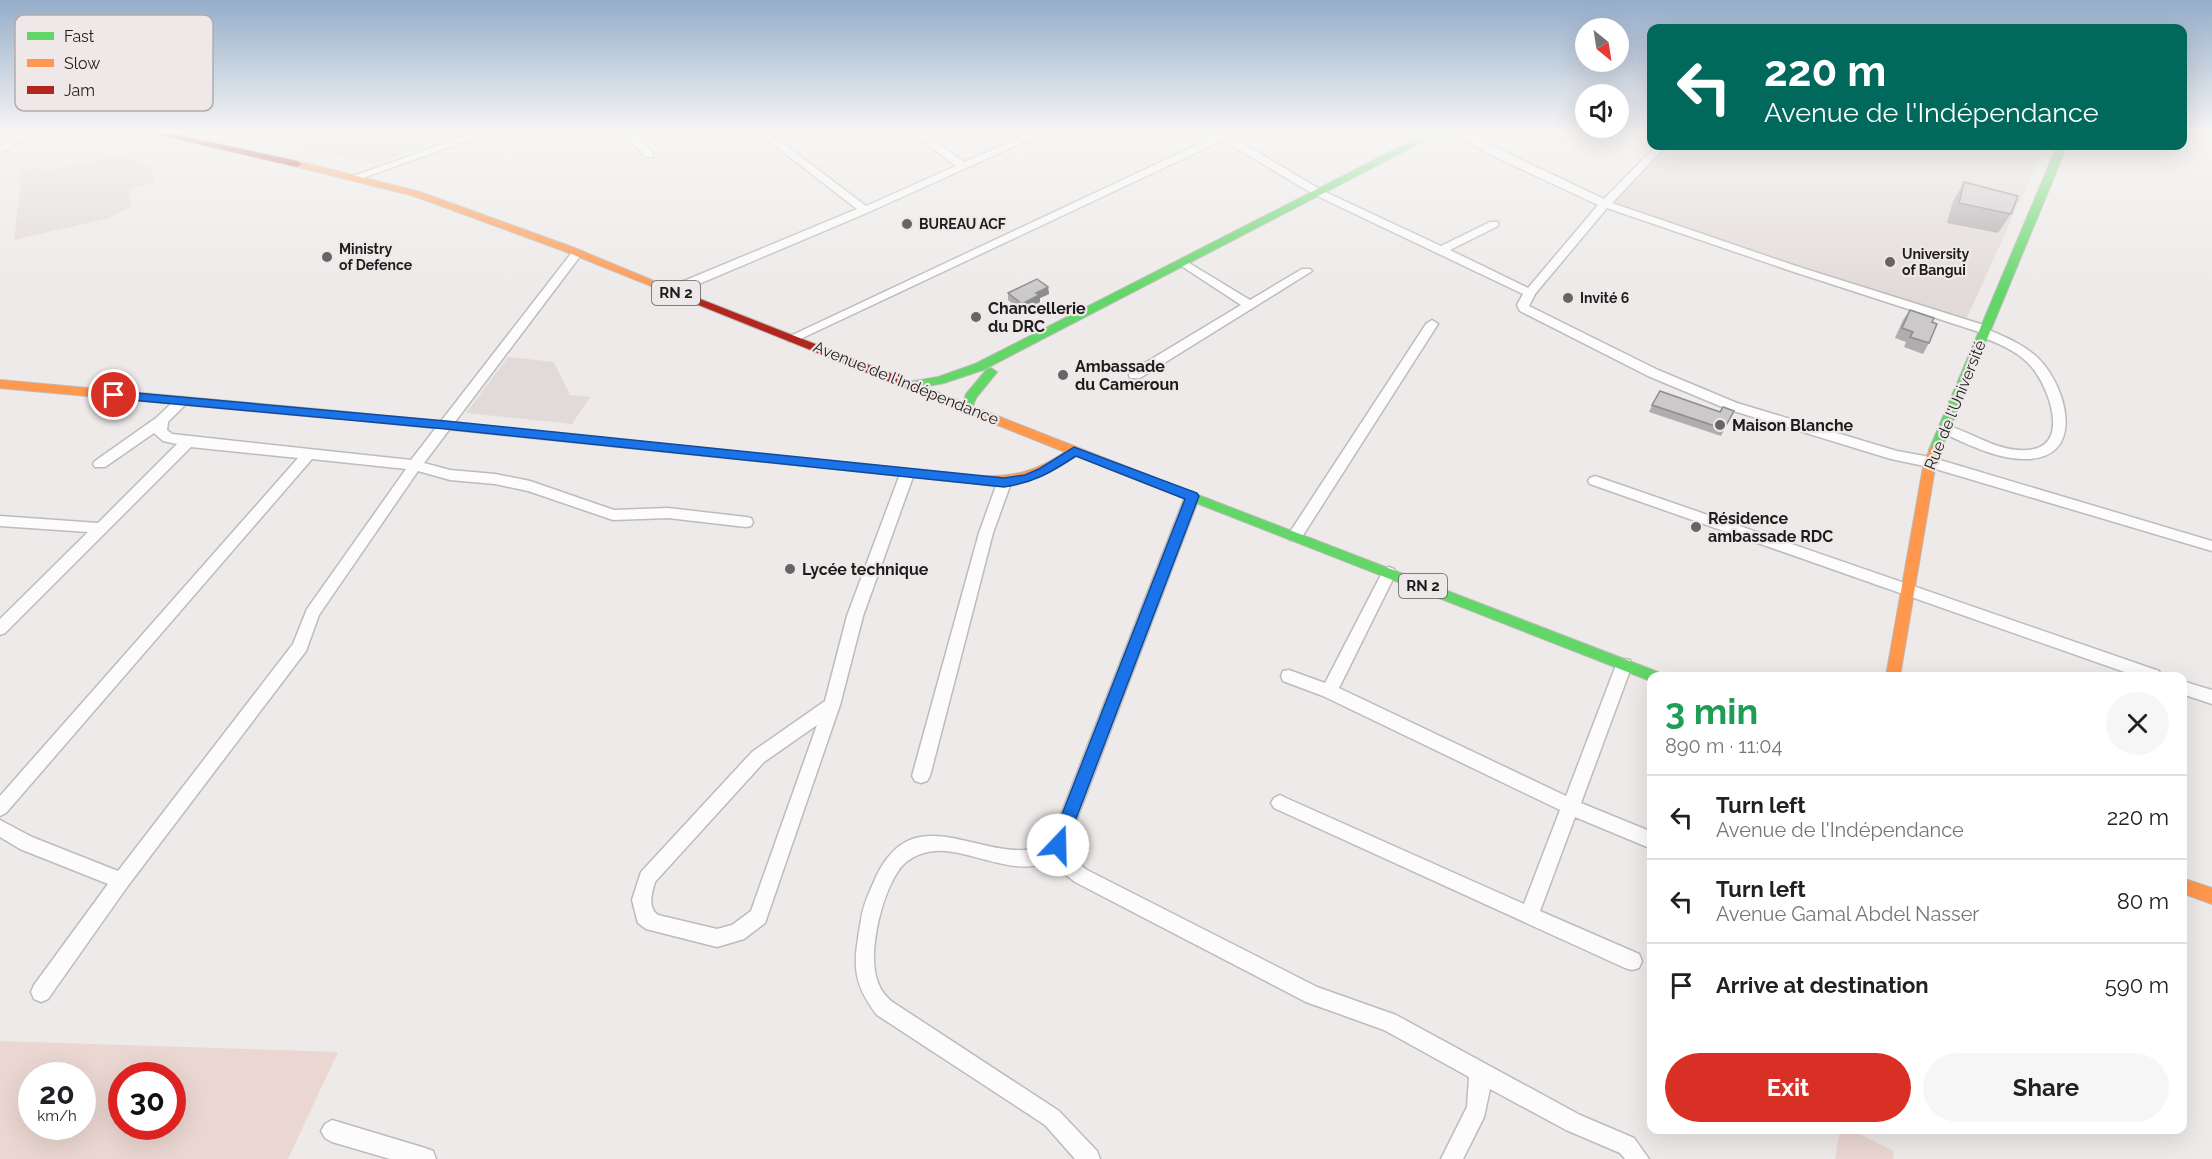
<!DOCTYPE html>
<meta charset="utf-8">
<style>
body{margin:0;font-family:Raleway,sans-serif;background:#f6f6f6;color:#202124;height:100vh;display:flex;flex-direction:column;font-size:22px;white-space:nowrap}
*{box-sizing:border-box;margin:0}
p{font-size:20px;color:#757577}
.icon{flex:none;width:33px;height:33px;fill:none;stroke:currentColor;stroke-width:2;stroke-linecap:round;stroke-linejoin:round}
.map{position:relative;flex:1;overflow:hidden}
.details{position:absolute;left:1647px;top:672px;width:540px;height:462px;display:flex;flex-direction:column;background:#fff;border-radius:12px;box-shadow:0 6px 24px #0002}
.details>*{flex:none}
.banner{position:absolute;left:1647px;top:24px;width:540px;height:126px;border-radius:12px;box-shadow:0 6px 24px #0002;background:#00695c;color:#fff;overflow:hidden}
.needle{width:39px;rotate:150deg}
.fabs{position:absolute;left:1575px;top:18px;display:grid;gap:12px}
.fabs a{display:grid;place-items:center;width:54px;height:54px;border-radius:50%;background:#fff;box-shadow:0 6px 24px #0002;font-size:30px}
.speed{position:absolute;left:18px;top:1062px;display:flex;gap:12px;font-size:30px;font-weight:700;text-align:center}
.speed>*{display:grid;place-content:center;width:78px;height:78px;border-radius:50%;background:#fff;box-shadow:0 6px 24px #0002;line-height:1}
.speed small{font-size:15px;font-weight:400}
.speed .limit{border:9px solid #d22;background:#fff;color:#111}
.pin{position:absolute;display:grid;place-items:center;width:51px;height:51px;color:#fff;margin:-26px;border:3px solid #fff;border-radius:50%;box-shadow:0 2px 6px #0007}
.me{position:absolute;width:66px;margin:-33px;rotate:21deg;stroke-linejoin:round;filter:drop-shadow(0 0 4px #0008)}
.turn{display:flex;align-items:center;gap:21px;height:126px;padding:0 18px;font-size:27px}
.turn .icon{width:78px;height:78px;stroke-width:2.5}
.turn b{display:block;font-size:42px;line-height:51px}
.round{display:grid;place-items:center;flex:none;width:63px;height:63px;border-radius:32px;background:#f6f6f6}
.overview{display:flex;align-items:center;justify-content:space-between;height:102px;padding:0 18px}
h1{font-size:36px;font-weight:700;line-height:45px;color:#1e9e55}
.button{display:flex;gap:12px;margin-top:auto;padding:12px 18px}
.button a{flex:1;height:69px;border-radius:36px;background:#d93025;color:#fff;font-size:24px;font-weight:700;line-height:69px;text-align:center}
.button a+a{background:#f6f6f6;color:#202124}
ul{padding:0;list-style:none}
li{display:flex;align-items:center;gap:18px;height:84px;padding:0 18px;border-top:2px solid #e0e0e0}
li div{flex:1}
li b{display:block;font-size:22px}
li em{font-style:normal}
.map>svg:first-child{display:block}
.built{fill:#e2dad8}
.green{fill:#ebd7d1;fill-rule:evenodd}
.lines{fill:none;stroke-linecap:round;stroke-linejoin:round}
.street-casing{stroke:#bdbbbb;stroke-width:3}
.fast-casing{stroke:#bdbbbb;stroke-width:2}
.slow-casing{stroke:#bdbbbb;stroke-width:2}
.jam-casing{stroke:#bdbbbb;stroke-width:2}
.street{fill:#fcfcfc;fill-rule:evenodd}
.fast{fill:#63d668;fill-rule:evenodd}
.slow{fill:#ff974d;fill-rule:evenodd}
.jam{fill:#b3261e;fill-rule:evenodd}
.wall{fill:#afadad}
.shaded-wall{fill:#8e8d8d}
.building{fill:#cbc9c9;stroke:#8e8d8d;stroke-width:1.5}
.route{fill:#1a73e8;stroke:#114b97;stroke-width:1.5}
.poi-dot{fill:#666464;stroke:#eee9e8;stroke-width:2}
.labels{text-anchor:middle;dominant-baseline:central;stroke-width:4.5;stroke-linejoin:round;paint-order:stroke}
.far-poi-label{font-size:14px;font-weight:bold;fill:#1e1c1c;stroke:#eee9e8;text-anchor:start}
.shield{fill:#eee9e8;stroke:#5c5a59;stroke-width:1.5}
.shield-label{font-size:15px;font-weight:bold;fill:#1e1c1c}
.poi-label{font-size:16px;font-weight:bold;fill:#1e1c1c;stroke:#eee9e8;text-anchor:start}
.street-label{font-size:16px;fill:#1e1c1c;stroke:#eee9e8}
.key{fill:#eee9e8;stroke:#b0acab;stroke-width:1.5}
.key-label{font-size:16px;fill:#1e1c1c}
</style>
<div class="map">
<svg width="2212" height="1159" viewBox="0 0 2212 1159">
<rect width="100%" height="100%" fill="#edeae9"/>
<path class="built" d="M235,131H470L373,164Z
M1664,146H2045L1965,322L1610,202Z
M120,155L152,168L154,183L129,189L131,207L109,218L14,240L22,170L31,168L49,170Z
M508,357L554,362L570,395L590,397L572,424L466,413Z"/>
<path class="green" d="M0,1041L338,1052L288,1159H0ZM32,1076H82V1126H32ZM122,1076H172V1126H122Z
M1840,1130H1851L1894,1151L1893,1159H1835Z"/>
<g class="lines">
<g class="street-casing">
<path id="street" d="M28,131H40L0,153V146Z
M479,131H494L360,179H352L351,177Z
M621,131H632L653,153V157H645Z
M756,131H767L866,206L956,166L909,131H921L964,162L1035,131H1048L869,212L675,294H667V288L857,209Z
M1213,131H1222L1321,190L1441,246L1490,222H1498V226L1450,250L1528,288L1598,205L1489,154L1448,131H1461L1604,199L1656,146H1666L1612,203L1796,266L1990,327L1991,331C2008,338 2026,346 2039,359C2068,389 2086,460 2024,459C1995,459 1966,443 1940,432L1938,429L1940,426L1945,425C1973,432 2003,456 2034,449C2071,441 2046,380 2028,363C2015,350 1997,343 1980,336L1979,332L1788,270L1607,208L1535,294L1529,306L1658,370L1737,403L1897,451L1930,457L2212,541V551L1929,467L1891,459L1727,409L1648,376L1520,311L1517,305L1523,294L1313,194L1223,140L796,341H788L786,338L1216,136Z
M577,250L581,251V255L424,463L450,470L495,474L530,481L614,510L668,508L746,517L751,518L753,522L751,526L746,527L668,518L613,520L528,491L495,484L450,480L418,471L319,615L306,651L127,887L48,999L41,1002L34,999L31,992L34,985L108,884L20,849L0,837V820L32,837L118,871L293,644L307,609L406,469L312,459L6,813L0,816V796L298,458L191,447L5,633L0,635V619L88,532L0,526V516L98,523L177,444L163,441L154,433L105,467H95L93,464L95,461L156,418L177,398L182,397L189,401L168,422L167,430L172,434L411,460L573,251Z
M1184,260L1250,300L1302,269H1310L1312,271L1140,378H1130L1129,375L1130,372L1241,305L1180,265L1178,263Z
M1432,320L1438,324L1300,540H1290L1288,536L1290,532L1426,324Z
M907,469L914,474L863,616L840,705L765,923L744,939L717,947L646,929L638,923L632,900L641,872L752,752L825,701L847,616L900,474ZM817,725L751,911L732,925L717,929L658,915C647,907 652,893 655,882L764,762Z
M1595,476L2159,671L2161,676H2136L1590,484L1588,481L1590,478Z
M1004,478L1011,483L993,533L930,776L927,781L921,783L915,781L912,776L979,533L997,483Z
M1192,492L1199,497L1067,845L1068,855L1087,870L1317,987L1396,1015L1580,1115L1634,1138L1649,1159H1625L1620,1153L1566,1130L1490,1089L1484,1117L1463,1159H1441L1467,1107L1469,1077L1384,1030L1306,1002L1075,882L1053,865L1050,860C1020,880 965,847 935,851C920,852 904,860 897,873C881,898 865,959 880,987C882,992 887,997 891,1001L1059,1111L1097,1151L1100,1159H1075L1045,1125L877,1015C850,980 854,961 861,920C863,904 870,891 876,877C913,798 976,859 1035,849C1041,848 1046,843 1051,840L1185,497Z
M1389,567L1394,569L1396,573L1339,688L1566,796L1616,665L1618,660L1624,659L1630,660L1632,665L1581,803L1652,832V849L1575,817L1540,911L1639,954L1642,961L1639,968L1632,970L1625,968L1274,808L1271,803L1274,798L1280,795L1286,798L1524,904L1560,810L1323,696L1283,681L1281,676L1283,671L1289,670L1325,683L1384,569Z
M2182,681L2212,690V704L2182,694Z
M332,1120L425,1148L433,1151L436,1159H390L332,1142L325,1138L321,1131L325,1124Z"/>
</g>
<g class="fast-casing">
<path id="fast" d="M1431,131H1443L983,370L944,383L912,389L906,385L908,382L938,377L975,364Z
M2057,146H2067L1941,450L1939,453H1931L1929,450Z
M991,368L997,372L976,398L971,410H963L961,407L966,394L987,369Z
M338,411L978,476L984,480L978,484L334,418L332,415Z
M1149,476L1658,672L1660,676H1652V681L1648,680L1145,483L1143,480L1145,477Z"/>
</g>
<g class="slow-casing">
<path id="slow" d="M297,161L420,192L572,247L695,298L690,301L686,300L564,251L414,196L294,166L292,164Z
M0,380L338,411L344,415L338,419L0,388Z
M934,391L1153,477L1155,480L1153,483H1145L1076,456C1047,476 1010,493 974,483L972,480L974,477L978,476C1012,478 1037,471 1065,452L930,398L928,395Z
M1935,446L1941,450L1936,462L1900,676H1886L1924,462L1931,447Z
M2182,878L2212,888V904L2182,893Z"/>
</g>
<g class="jam-casing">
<path id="jam" d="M142,131H159L297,161L302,164L297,167Z
M690,295L938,392L940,395L938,398H930L686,300L685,298Z"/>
</g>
<use href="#street" class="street"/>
<use href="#fast" class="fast"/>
<use href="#slow" class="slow"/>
<use href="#jam" class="jam"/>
</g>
<path class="wall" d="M1964,182L2011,214L1998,233L1947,223L1953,201Z
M1048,287L1049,294L1040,298V302L1022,311L1008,300V293Z
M1910,310L1932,322L1929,343L1923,354L1904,347L1906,342L1895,338L1903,320Z
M1652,405L1720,412L1734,411L1721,436L1649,412Z"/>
<path class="shaded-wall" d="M1048,287L1049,294L1040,298V302L1022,311V304L1036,293Z"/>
<path class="building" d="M1964,182L2018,196L2011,214L1959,203Z
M1037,279L1048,287L1036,293L1039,295L1022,304L1008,293Z
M1910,310L1934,318L1932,322L1937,324L1929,343L1910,337L1913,332L1902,328Z
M1660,391L1720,412L1723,407L1734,411L1724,429L1652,405Z"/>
<linearGradient id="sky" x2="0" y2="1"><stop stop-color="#95adc9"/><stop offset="0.45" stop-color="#f7f6f5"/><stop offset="1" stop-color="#f7f6f5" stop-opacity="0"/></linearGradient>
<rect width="2212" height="293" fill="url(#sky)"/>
<path class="route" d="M114,391L446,421L1004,478L1025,475L1039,469L1074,447L1197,493L1199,496L1066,845L1064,850L1058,852L1052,850L1050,845L1185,499L1076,456C1050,473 1035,482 1004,487L446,429L110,398V392Z"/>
<g class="poi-dot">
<circle cx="907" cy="224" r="6"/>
<circle cx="327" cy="257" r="6"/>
<circle cx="1890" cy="262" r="6"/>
<circle cx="1568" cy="298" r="6"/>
<circle cx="976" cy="317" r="6"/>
<circle cx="1063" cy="375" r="6"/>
<circle cx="1720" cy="425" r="6"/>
<circle cx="1696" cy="527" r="6"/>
<circle cx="790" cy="569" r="6"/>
</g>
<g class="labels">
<g class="far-poi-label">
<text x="919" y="224">BUREAU ACF</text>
<text x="339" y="249">Ministry<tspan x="339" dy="16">of Defence</tspan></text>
<text x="1902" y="254">University<tspan x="1902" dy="16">of Bangui</tspan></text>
<text x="1580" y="298">Invité 6</text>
</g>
<g class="shield">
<rect x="652" y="281" width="48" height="24" rx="4.5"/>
<rect x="1399" y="574" width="48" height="24" rx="4.5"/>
</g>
<g class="shield-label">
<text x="676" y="293">RN 2</text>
<text x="1423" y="586">RN 2</text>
</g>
<g class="poi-label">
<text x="988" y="308">Chancellerie<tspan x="988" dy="18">du DRC</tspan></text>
<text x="1075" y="366">Ambassade<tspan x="1075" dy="18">du Cameroun</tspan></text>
<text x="1732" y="425">Maison Blanche</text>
<text x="1708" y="518">Résidence<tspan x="1708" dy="18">ambassade RDC</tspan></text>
<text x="802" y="569">Lycée technique</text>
</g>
<g class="street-label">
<text transform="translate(906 383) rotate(22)">Avenue de l'Indépendance</text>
<text transform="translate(1955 405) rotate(-68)">Rue de l'Université</text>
</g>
</g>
<rect x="15" y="15" width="198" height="96" rx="9" class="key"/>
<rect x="27" y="32" width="27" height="8" fill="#63d668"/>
<rect x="27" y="59" width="27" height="8" fill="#ff974d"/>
<rect x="27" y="86" width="27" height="8" fill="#b3261e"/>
<g class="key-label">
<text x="64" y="42">Fast</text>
<text x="64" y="69">Slow</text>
<text x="64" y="96">Jam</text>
</g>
</svg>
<div class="fabs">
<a><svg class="needle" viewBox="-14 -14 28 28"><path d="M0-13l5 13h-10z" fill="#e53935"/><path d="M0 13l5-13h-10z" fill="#757577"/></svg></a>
<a><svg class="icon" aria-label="sound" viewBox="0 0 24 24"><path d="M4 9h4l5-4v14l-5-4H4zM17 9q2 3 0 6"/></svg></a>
</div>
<div class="speed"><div>20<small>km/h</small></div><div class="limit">30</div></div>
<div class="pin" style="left:114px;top:395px;background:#d93025"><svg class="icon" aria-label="arrive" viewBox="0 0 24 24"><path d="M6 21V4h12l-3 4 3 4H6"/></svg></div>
<svg class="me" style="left:1058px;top:845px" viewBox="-20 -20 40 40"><circle r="19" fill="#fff"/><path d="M0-13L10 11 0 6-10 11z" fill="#1a73e8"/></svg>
<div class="banner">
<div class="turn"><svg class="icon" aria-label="left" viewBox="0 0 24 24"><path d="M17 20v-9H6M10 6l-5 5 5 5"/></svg><div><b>220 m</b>Avenue de l'Indépendance</div></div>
</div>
<section class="details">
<div class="overview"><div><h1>3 min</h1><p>890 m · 11:04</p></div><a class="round"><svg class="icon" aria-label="close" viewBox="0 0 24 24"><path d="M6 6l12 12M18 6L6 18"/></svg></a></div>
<ul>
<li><svg class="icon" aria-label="left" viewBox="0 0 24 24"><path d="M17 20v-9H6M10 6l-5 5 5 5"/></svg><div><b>Turn left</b><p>Avenue de l'Indépendance</p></div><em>220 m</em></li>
<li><svg class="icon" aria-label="left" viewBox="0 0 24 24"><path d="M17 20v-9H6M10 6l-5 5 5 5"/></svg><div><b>Turn left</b><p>Avenue Gamal Abdel Nasser</p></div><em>80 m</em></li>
<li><svg class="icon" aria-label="arrive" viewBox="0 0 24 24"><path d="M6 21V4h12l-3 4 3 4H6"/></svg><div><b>Arrive at destination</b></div><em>590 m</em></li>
</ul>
<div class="button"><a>Exit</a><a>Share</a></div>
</section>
</div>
